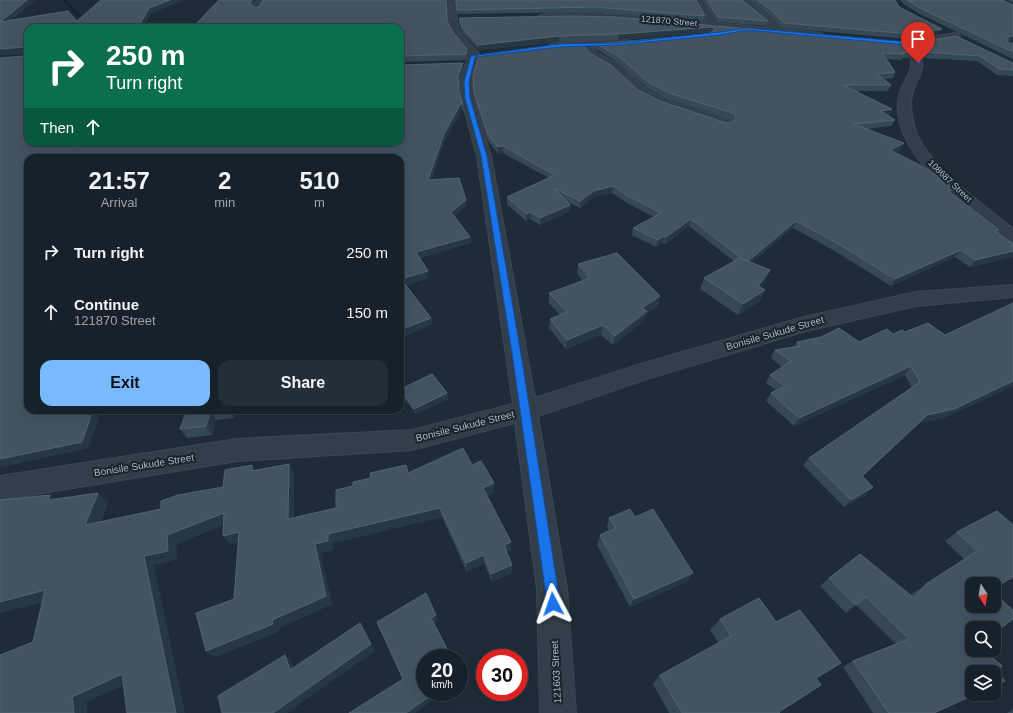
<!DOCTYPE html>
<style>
body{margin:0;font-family:Helvetica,sans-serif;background:#242e36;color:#f1f3f6;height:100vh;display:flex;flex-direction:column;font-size:15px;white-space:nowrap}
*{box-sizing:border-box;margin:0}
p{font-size:13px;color:#9ea3a8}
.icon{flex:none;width:22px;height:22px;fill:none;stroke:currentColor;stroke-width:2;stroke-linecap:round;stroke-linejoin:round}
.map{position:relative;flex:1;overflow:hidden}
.sheet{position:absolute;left:24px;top:154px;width:380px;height:260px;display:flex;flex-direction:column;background:#17212a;border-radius:12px;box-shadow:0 4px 16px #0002,0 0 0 1px #363e47}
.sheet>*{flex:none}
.top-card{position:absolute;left:24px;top:24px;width:380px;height:122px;border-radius:12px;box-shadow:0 4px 16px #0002,0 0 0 1px #363e47;background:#0b6e4f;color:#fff;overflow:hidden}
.needle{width:26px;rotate:169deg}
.controls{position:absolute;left:965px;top:577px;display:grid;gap:8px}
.controls a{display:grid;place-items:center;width:36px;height:36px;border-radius:8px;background:#17212a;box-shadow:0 4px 16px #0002,0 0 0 1px #363e47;font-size:20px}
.speed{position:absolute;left:416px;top:649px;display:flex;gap:8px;font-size:20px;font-weight:700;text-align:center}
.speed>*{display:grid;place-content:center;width:52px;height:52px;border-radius:50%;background:#17212a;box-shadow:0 4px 16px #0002,0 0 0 1px #363e47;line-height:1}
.speed small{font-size:10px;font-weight:400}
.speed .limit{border:6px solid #d22;background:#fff;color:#111}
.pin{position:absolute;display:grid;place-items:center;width:34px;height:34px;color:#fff;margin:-41px -17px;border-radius:50% 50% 50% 0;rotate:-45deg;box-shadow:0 0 4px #0007}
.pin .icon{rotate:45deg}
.me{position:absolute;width:44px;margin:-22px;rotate:356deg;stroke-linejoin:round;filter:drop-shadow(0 0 3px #0008)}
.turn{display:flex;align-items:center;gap:14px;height:84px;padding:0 16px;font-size:18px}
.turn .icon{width:52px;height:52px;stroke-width:2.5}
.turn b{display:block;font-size:28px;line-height:34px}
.then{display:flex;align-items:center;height:38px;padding:0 16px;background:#0003;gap:8px;font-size:15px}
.eta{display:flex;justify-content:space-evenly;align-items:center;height:68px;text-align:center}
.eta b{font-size:24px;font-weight:700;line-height:28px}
.primary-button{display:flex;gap:8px;margin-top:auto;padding:8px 16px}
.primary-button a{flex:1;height:46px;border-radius:12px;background:#79bafe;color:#111;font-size:16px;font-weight:700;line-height:46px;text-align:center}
.primary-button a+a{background:#242e36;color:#f1f3f6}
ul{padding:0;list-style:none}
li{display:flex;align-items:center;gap:12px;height:60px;padding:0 16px}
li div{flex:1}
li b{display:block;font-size:15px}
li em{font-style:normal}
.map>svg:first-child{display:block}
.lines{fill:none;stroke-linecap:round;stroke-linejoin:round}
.stream{fill:#122536;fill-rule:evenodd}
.street-casing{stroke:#3c4752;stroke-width:2}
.street{fill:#323e49;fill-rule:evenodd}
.wall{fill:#364755}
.shaded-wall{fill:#273745}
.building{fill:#435362;stroke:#536371}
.route{fill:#1a73e8;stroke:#114b97}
.labels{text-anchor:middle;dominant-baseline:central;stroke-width:4;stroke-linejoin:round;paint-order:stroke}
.far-street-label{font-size:9px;fill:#acb9c6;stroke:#18232d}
.street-label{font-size:10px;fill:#acb9c6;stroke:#18232d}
</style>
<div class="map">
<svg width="1013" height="713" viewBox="0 0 1013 713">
<rect width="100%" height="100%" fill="#1f2c38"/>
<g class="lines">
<path class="stream" d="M62,0H66L79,13L99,28C88,28 70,8 62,0Z"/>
<g class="street-casing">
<path id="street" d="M258,0H266L260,10L257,11L253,8Z
M447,0H455L457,22L459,31L479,54L472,82L473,98L491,156L535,398L644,363L804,317L916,292L1013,285V297L916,306L806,331L650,378L538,416L567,589L576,713H540L537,589L515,423L412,450L237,461L0,500V476L237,439L412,430L513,404L477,156L461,98L460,82L469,54C448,29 448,33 447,0Z
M694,0H702L716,23L770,28L763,20L737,0H747L769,16L782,29L821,33L826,36L821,39L614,20L574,18L542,20L537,17C549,5 682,20 706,23Z
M955,33L959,34L960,36L959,38L916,46C933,70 911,80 911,103C911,116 915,133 922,144C944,178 982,203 1013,229V243L1007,242C970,210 892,156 898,101C901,76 922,71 904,44L909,41Z
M627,40L631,41L632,43L631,45L591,48L601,55L623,67L643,87L657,95L678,104L731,121L733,124L731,127C718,130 651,103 638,94C628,87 621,76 611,69C603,64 583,58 583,48L553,49L548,46L553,43Z"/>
</g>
<use href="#street" class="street"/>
</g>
<path class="wall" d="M0,0H35L11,20L77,21L101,0H184L151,13L143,28H28V142H78L75,148H76L463,69L459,82V92L463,105V111L462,109L445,140L431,180L466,200V206L454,216L470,237L471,243L419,258L428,271V278L406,285L431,318L432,324L400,338V158H28L88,448L0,467V58L25,56L26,55V53L0,55Z
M257,0L253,6L255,8L447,21L452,31L467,54L466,60L400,62V28H192Z
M456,0H696L705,16L703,21L594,12L457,14Z
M703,0H742L768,21L766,26L717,22Z
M749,0H895L899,7L939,34L909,39L783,28L770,15Z
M900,0H1002L1013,5V40L1008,41V43H1013V59L920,14L905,5Z
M1007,0H1013V3Z
M573,16L908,43L912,53L909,58H902L901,60L886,59L895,72L893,78L883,79L891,85L888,91H855L892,109L889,115H887L895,120L891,126L866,129L904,143L900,150L895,152L952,194L998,232L1013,244L1012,246H1013V256L1012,257L970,267L955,257L891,286L833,250L793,228L751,263L770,270L765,281L761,287L760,301L738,315L700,289L704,278L735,262L689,226L665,244L663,243L656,247L632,235L633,228L654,217L627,203L612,193L593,197L580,208L568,202L570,205V211L540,225L530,219L526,221L507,204V197L549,178L503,153L498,154L488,141L474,98L473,76L591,54L638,90L660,101L727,123L733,122L731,120L668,99L647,88L620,64L596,49L597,44L708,34L712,32L618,40L559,42L479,50L462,32L459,23V18Z
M921,42L1013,63V76L997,75L977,61L923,58L918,47Z
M578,264L660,296L658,306L646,314L644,321L613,345L601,335L566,349L549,328L550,319L560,315L549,303V293L583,281L577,274Z
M1013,303V386L946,417L920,423L862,477L873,487L866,495L844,507L803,465L809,458L912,388L905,375L794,426L766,401L771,393L776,390L766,383L770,375L782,367L771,358L775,350L794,347L797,342H859L893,334L905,332L945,335Z
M401,389L447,393L448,399L416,414L402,395Z
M187,410H236L234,418L216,420L212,435L187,438L180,429Z
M406,465L408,472L472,465L494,492L487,496L511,542V550L507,552L512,565V573L492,582L484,563L467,572L442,517L332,543L333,550L320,553L332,604L279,628L280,631L215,657L206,651L234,599L238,542L230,544L223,525L176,544L177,559L154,565L123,685L86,702L87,713H0L33,642L42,602L0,613V500L50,495L55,499L108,502L101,522L161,509L223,487L256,470L294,473V518L336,508L353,486L371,478Z
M997,511L994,584L972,628L934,713H873L843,667L853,661L896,644L856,605L846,613L820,586L829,578L911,595L915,592L964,559L945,541L957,532Z
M635,517L688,581L630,607L597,545L600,535L609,531L607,527L609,518Z
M720,619L816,678L779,712L780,713H669L653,684L660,675L719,643L710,630Z
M1013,709V713H1007L1012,710Z"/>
<path class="shaded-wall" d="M27,0H35L3,27L0,22Z
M170,0H184L151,13L143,28H138L149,8Z
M252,0H257L252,7L250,3Z
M713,27L712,32L618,40L619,34Z
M942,29L939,34L909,39L911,34Z
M559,36V42L479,50L478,45Z
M1013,36V40L1005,42L1008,37Z
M25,47L28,52L0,55V49Z
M467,49V54L466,60V54Z
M463,63V69L458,82V77Z
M461,103L462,109L445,140L429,187L428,180L444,134Z
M892,109L889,115L878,117L881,111Z
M71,142H78L74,150L70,144Z
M904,143L900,150L887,156L890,150Z
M503,146V153L498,154V147Z
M613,186L612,193L593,197L580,208V201L594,191Z
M955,190L950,196L948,191Z
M466,200V206L451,218V212Z
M570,205V211L540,225V218Z
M531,212L530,219L526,221V214Z
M691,219L689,226L665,244L666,237Z
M796,221L793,228L744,269L747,262Z
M664,236L663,243L656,247L658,240Z
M470,237L471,243L417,259L416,252Z
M961,250L955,257L891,286L895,279Z
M1013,251V256L1012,257L970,267L975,260Z
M770,270L765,281L754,297L758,286Z
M428,271V278L402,286L401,279Z
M765,290L760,301L738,315L743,304Z
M660,296L658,306L646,314L644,321L613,345L615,336L642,308Z
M431,318L432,324L400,338V330Z
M603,325L601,335L566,349L567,340Z
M911,366L905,375L794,426L799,418Z
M1013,381V386L946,417L920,423L855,484L862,476L927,415Z
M447,393L448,399L416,414L414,409Z
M93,410H102L88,448L0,467V459Z
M229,410H236L234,418Z
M211,411L216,420L212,435L206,426Z
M289,464L294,473V528L288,519Z
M252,465L258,474L252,471Z
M494,483V492L483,498V488Z
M873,487L866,495L844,507L851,500Z
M98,493L108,502L96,534L85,525Z
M50,495L61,504L48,500Z
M440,508L442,517L332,543L333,550L320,553L332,604L279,628L280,631L215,657L206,651L272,620L315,544L328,534Z
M224,513L231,522L176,544L177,559L154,565L185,713H176L144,556L167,535Z
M239,532L246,540L230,544L223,536Z
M511,542V550L504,554V545Z
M484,555V563L467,572L466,563Z
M512,565V573L492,582L491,574Z
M693,573L688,581L630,607L634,599Z
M45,590L58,598L0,613V602Z
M436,615L438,621L433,624L431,618Z
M360,623L375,651L287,713H273Z
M285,655L291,661L297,676L290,670Z
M122,674L133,680L86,702L87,713H74L72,697Z
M461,674L462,680L459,682V676Z
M436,692H445L415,713H406Z"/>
<path class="building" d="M0,0H27L0,22Z
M101,0H170L149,8L138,28H28V142H71L70,144L76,148L82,142H400V65L463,63L458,77L459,92L463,105L461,103L444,134L428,180L459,178L466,200L451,212L470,237L416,252L428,271L401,279L431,318L400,330V158H28V410H93L82,442L0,459V58L25,56L26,55V49L25,47L0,49V22L68,11L77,21Z
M219,0H252L250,3L255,8L259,7L263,0H446L447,21L452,31L467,49L466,54L400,56V28H192Z
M456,0H696L705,16L594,7L457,10Z
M707,0H742L768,21L718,17Z
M757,0H895L899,7L942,29L911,34L784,23L771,10Z
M907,0H1002L1013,5V9L1012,10H1013V36L1008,37V43H1013V52L922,9Z
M573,16L615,17L908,43L912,53L901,52L904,54L882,53L895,72L877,74L891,85H843L892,109L881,111L895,120L854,124L904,143L890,150L918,164L946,181L955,190L948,191L999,230L995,231L1013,244H1011L1013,246V251L975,260L961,250L895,279L837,243L796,221L748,261L744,260L691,219L666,237L664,236L658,240L633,228L661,213L628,196L613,186L594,191L580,201L554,188L570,205L540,218L531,212L526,214L507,197L555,175L503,146L498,147L488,135L474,92L473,76L479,55L559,45L582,44L591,54L611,65L638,90L660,101L727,123L734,122L736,117L733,113L669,93L648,82L621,58L597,44L708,34L715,30L713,27L619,34L559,36L478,45L462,27L459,18Z
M956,36L1013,63V70L1000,69L980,56L926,52L921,42Z
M617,253L660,296L642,308L647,311L615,336L603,325L567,340L550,319L567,312L549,293L590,278L578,264Z
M740,258L770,270L758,286L765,290L743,304L704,278Z
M1013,303V381L954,409L927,415L862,476L873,487L851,500L809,458L920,382L911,366L799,418L771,393L785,386L770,375L791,361L775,350L800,346L797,342L821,337L839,328L859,342L887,329L893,334L902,330L905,332L928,323L945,335Z
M432,374L447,393L414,409L401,389Z
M187,410H216L211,411L206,426L180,429Z
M463,448L472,465L481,461L494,483L483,488L511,542L504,545L512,565L491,574L484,555L466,563L440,508L328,534V541L315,544L326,596L272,620L273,624L206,651L196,613L234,599L239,532L223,536L224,513L167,535L168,551L144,556L176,713H127L122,674L72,697L74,713H0V655L33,642L45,590L0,602V500L50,495L48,500L98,493L85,525L161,509V501L178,495L223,487L225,470L252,465V471L289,464L288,519L336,508V490L353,486V482L371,478L370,473L406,465L408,473Z
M630,509L635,517L653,509L693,573L634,599L600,535L616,528L609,518Z
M997,511L1013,525V577L994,588V584H972V606H994V593L1013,610V619L994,633V628H972V650H984L1002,666L997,672L1005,681L994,686V672H972V694H976L934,713H889L853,661L909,639L866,597L856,605L829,578L860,554L914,598L926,584L977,551L957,532Z
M426,593L436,615L431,618L452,658H425V692H436L406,713H349L403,679L377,622Z
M759,598L776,622L800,610L841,663L816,678L821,685L779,712L780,713H682L660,675L731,636L720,619Z
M360,623L371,644L273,713H222L218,696L285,655L290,670Z
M459,671L461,674L459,676Z"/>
<path class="route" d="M747,28L909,42L920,56L921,63L917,64L915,56L908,45L747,30L720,35L618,45L559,47L475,57L469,82L470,98L487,156L522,360L558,589L559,604L557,609L553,611L548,609L546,604L545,589L513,360L481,156L465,98L464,82L471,56L559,44L618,43L720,32Z"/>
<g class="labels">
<g class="far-street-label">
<text transform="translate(669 21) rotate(5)">121870 Street</text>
<text transform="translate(950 181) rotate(44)">108687 Street</text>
</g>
<g class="street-label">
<text transform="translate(775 333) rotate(-16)">Bonisile Sukude Street</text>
<text transform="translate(465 426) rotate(-14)">Bonisile Sukude Street</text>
<text transform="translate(144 465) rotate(-9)">Bonisile Sukude Street</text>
<text transform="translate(556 672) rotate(-93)">121603 Street</text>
</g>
</g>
</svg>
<div class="controls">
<a><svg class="needle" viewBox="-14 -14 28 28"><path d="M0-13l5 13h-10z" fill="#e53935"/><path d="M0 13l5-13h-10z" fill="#9ea3a8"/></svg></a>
<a><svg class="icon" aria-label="search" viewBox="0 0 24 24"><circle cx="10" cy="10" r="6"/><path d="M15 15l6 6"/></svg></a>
<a><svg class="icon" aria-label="layers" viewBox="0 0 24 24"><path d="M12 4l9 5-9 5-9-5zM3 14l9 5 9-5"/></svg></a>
</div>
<div class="speed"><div>20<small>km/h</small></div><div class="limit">30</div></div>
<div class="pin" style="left:918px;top:63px;background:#d93025"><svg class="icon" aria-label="arrive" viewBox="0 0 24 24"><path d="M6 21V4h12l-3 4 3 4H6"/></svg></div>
<svg class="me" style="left:553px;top:604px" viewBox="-20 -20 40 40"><path d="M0-17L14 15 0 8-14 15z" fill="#1a73e8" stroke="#fff" stroke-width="4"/></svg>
<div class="top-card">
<div class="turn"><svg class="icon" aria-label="right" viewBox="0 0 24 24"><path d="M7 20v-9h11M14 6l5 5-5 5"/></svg><div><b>250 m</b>Turn right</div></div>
<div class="then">Then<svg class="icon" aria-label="ahead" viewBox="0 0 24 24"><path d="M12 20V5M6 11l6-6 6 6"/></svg></div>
</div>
<section class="sheet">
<div class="eta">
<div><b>21:57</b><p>Arrival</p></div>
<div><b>2</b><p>min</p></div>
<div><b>510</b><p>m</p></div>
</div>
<ul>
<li><svg class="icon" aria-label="right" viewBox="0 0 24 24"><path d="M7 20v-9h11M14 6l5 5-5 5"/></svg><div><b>Turn right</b></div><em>250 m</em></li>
<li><svg class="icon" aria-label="ahead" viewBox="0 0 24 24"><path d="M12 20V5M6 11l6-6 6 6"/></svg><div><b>Continue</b><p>121870 Street</p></div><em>150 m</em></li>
</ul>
<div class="primary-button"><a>Exit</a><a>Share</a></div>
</section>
</div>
